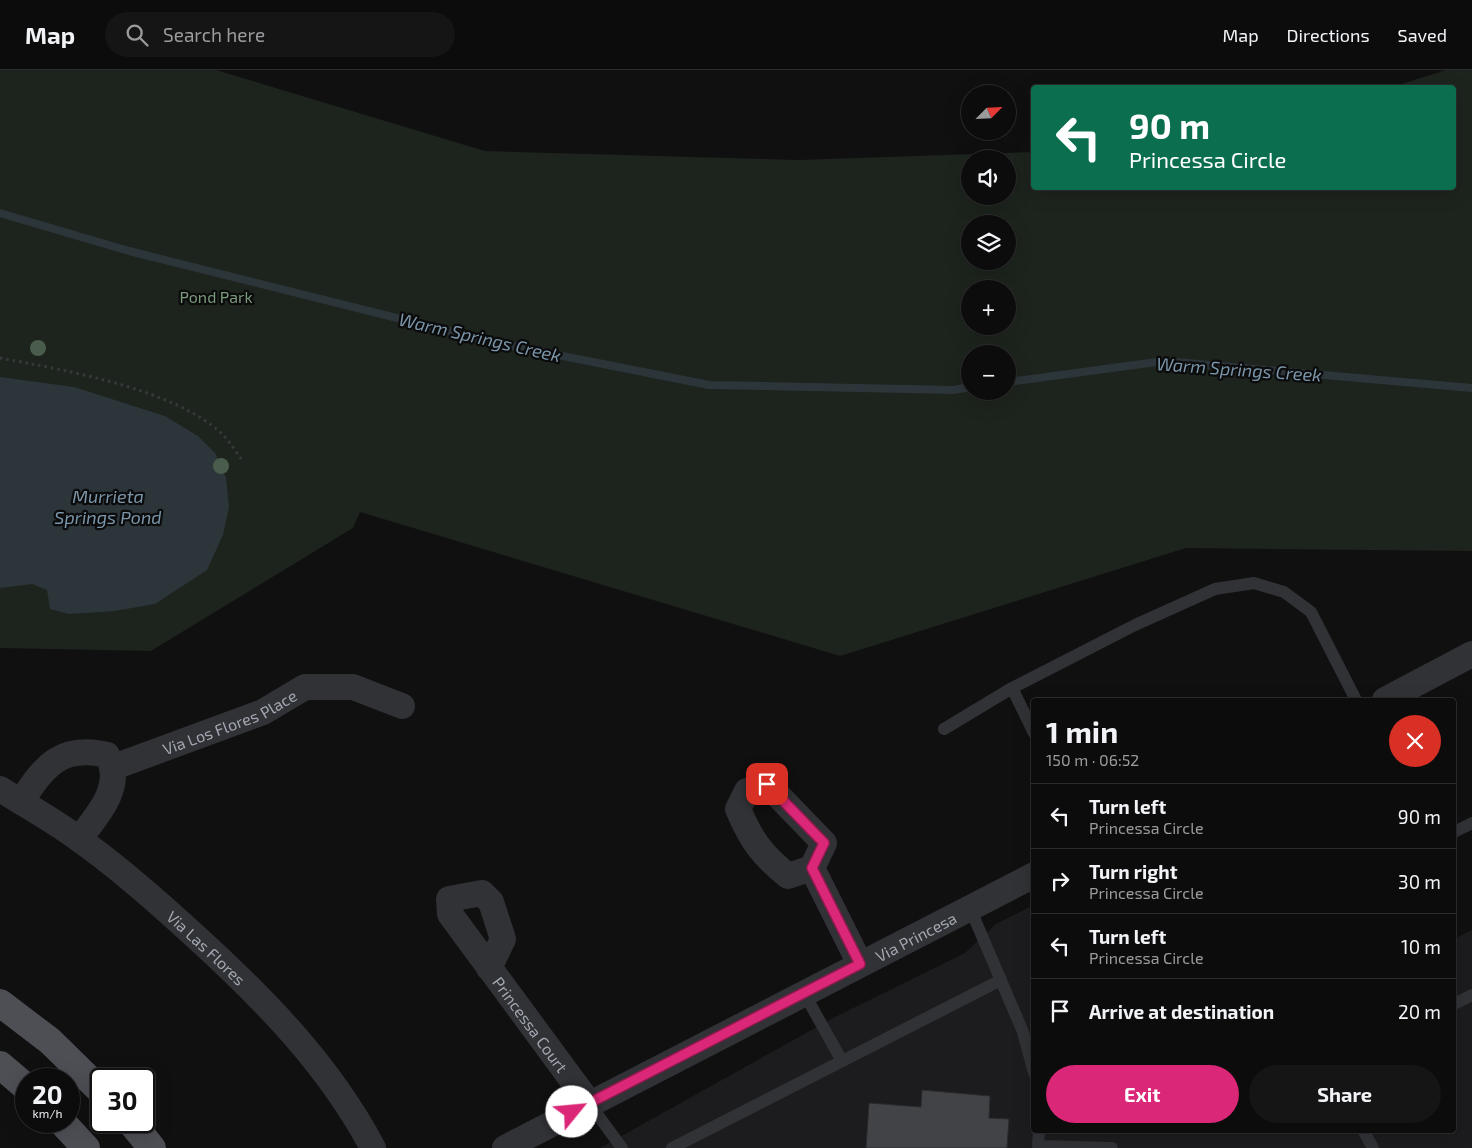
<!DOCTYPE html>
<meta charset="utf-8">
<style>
body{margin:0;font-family:"Exo 2",sans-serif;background:#151516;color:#f1f3f6;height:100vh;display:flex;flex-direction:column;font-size:19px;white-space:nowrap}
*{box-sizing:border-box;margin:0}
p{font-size:16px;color:#9a9b9d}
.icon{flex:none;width:28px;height:28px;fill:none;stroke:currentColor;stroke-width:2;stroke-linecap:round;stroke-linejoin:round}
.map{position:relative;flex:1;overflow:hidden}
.details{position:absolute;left:1031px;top:628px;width:425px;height:435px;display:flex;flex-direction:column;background:#0c0c0d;border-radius:5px;box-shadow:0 5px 20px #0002,0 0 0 1px #2c2c2e}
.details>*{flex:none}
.hud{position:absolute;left:1031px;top:15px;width:425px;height:105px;border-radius:5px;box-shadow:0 5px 20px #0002,0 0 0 1px #2c2c2e;background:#0b6e4f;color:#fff;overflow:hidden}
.needle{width:32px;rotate:66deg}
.controls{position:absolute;left:961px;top:15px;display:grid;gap:10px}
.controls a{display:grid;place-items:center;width:55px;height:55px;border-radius:50%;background:#0c0c0d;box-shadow:0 5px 20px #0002,0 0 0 1px #2c2c2e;font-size:25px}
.speed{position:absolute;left:15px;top:998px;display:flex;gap:10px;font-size:25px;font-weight:700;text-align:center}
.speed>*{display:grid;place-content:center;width:65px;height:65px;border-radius:50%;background:#0c0c0d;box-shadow:0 5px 20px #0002,0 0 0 1px #2c2c2e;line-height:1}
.speed small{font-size:12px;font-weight:400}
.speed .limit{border:2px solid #111;border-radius:8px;background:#fff;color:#111}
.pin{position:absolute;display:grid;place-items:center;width:42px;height:42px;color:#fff;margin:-21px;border-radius:10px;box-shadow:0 2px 8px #0006}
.me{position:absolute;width:55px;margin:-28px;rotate:62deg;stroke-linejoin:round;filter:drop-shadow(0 0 4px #0008)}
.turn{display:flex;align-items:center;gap:18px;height:105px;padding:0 15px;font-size:22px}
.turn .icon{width:65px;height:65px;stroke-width:2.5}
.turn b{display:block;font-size:35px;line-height:42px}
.round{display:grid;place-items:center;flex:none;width:52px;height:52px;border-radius:26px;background:#151516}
.headline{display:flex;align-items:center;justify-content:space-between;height:85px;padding:0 15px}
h1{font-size:30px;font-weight:700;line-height:38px}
.button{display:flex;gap:10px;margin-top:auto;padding:10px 15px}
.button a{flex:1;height:58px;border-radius:30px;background:#db2777;color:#fff;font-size:20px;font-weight:700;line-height:58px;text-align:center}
.button a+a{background:#151516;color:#f1f3f6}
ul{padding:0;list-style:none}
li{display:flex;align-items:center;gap:15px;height:65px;padding:0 15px;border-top:1px solid #2c2c2e}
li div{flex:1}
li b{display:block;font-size:19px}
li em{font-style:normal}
header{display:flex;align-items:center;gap:30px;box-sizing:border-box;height:70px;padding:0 25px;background:#0c0c0d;border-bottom:1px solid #2c2c2e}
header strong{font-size:24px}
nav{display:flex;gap:28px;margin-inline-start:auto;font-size:18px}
.search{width:350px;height:45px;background:#151516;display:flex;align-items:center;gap:12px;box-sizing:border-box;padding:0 18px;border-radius:28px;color:#9a9b9d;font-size:19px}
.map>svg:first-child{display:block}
.built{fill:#1c1c1e}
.green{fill:#1d231d;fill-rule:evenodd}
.water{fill:#2c353a}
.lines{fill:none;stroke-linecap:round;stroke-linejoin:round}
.stream{stroke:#2c353a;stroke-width:8}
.building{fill:#414347;stroke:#2a2a2d}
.path{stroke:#37393c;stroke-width:3;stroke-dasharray:2.5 4;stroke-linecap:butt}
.service{stroke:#313236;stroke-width:12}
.minor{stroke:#313236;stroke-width:26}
.primary{stroke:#4d4f54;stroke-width:28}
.tree{fill:#4a5c4b}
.route-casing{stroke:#8e194d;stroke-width:12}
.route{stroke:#db2777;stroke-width:9}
.labels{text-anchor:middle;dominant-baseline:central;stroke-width:4.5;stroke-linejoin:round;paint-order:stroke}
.park-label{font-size:16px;fill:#7a9a7b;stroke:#0b0b0c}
.street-label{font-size:16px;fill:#a2a7b1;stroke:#0b0b0c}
.water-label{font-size:18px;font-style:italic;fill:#7b96aa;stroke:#0b0b0c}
</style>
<header>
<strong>Map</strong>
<div class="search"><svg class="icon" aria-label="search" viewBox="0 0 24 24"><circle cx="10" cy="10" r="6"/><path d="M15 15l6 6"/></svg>Search here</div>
<nav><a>Map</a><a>Directions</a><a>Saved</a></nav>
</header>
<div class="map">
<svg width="1472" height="1078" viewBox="0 0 1472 1078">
<rect width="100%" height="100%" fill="#101011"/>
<path class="built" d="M1034,835V1060H1454V869L1472,860V1078H600L833,948L965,883L996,854Z"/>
<path class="green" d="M0,0H216L485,81L798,90L1034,82V118H1454V18L1392,17L1446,0H1472V481L1186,478L840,586L360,442L353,458L151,581L0,578ZM970,89H1008V126H970ZM970,154H1008V191H970ZM970,219H1008V256H970ZM970,284H1008V321H970Z"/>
<path class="water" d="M0,307L74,317L165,346L198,366L215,383L226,408L229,437L223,465L207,500L155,534L115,541L69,544L50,539L47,520L32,514L0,518Z"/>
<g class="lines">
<path class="stream" d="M0,143L129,181L497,273L709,315L954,320L970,317
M1008,312L1164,291L1472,318"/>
</g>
<path class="building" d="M922,1020L990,1026L989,1048L1009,1049L1007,1078H866L869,1033L921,1037Z"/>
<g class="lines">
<path class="path" d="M0,288C64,300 176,319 223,365C230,372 236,382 242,390"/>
<path class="service" d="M1012,618L1034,663
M944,659L1012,618L1135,555L1215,519L1254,513L1284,522L1311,542L1356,630
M1454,762L1472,753
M970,838L1023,962L1034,1003
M804,923L842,991
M1454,934L1472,925
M589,1033L622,1078
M1039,1060L1038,1076L1112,1078
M1363,1060L1373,1078
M672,1078L1001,910"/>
<g class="minor">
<path d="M1385,630L1472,584"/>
<path id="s1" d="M114,697L263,642L305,617H353L402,636"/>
<path id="s2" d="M0,719C27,736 55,751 80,770C121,799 159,833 196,867C265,930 329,995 373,1078"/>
<path d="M21,732C44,696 61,674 107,685C125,715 98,745 79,769"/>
<path d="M812,798L788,806C762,785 751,770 738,739L747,721L767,714L824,773L812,798L860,894"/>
<path id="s3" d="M489,898L503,869L491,832L482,823L449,829L450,844L589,1033"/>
<path id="s4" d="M505,1078L1034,805"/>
</g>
<path class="primary" d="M0,933L50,971L101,1021
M0,995L26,1017
M61,1051L86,1078
M130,1051L152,1078"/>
</g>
<g class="tree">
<circle cx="38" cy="278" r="8"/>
<circle cx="221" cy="396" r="8"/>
</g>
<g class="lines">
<g class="route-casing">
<path id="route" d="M572,1042L860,894L812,798L824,773L767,714"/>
</g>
<use href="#route" class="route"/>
</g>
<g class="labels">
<g class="park-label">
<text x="216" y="226">Pond Park</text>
</g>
<g class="street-label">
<text stroke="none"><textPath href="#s1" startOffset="124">Via Los Flores Place</textPath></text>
<text stroke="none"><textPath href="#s4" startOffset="462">Via Princesa</textPath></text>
<text stroke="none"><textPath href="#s2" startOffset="261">Via Las Flores</textPath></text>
<text stroke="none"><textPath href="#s3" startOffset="269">Princessa Court</textPath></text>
</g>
<g class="water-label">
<text transform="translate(480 267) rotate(13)">Warm Springs Creek</text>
<text transform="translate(1239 299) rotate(4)">Warm Springs Creek</text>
<text x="108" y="426">Murrieta<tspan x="108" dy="21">Springs Pond</tspan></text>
</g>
</g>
</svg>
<div class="controls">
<a><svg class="needle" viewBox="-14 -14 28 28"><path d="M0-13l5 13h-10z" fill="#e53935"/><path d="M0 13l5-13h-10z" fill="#9a9b9d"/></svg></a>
<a><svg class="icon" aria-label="sound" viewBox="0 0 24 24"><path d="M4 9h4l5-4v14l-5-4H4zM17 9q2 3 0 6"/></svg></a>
<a><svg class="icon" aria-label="layers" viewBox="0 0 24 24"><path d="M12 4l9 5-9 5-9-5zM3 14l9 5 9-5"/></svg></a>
<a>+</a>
<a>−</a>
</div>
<div class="speed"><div>20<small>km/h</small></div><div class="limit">30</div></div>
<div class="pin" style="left:767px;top:714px;background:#d93025"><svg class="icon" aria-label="arrive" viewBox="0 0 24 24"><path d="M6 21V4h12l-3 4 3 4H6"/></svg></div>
<svg class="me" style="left:572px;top:1042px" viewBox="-20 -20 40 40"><circle r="19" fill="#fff"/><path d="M0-13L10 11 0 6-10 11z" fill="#db2777"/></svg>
<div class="hud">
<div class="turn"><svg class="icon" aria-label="left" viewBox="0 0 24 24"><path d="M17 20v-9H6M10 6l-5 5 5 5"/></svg><div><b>90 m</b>Princessa Circle</div></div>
</div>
<section class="details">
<div class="headline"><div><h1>1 min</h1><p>150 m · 06:52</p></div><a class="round" style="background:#d93025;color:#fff"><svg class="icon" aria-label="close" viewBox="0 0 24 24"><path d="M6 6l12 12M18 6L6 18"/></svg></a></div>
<ul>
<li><svg class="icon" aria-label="left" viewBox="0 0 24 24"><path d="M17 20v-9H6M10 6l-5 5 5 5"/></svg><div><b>Turn left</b><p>Princessa Circle</p></div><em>90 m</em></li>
<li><svg class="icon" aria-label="right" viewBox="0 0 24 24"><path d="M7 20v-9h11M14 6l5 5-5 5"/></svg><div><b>Turn right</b><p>Princessa Circle</p></div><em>30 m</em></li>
<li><svg class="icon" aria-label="left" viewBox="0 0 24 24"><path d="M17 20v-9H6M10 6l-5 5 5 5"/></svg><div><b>Turn left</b><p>Princessa Circle</p></div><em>10 m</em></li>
<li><svg class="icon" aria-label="arrive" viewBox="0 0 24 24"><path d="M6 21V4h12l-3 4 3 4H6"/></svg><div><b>Arrive at destination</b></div><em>20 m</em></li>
</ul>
<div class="button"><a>Exit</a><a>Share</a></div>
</section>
</div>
